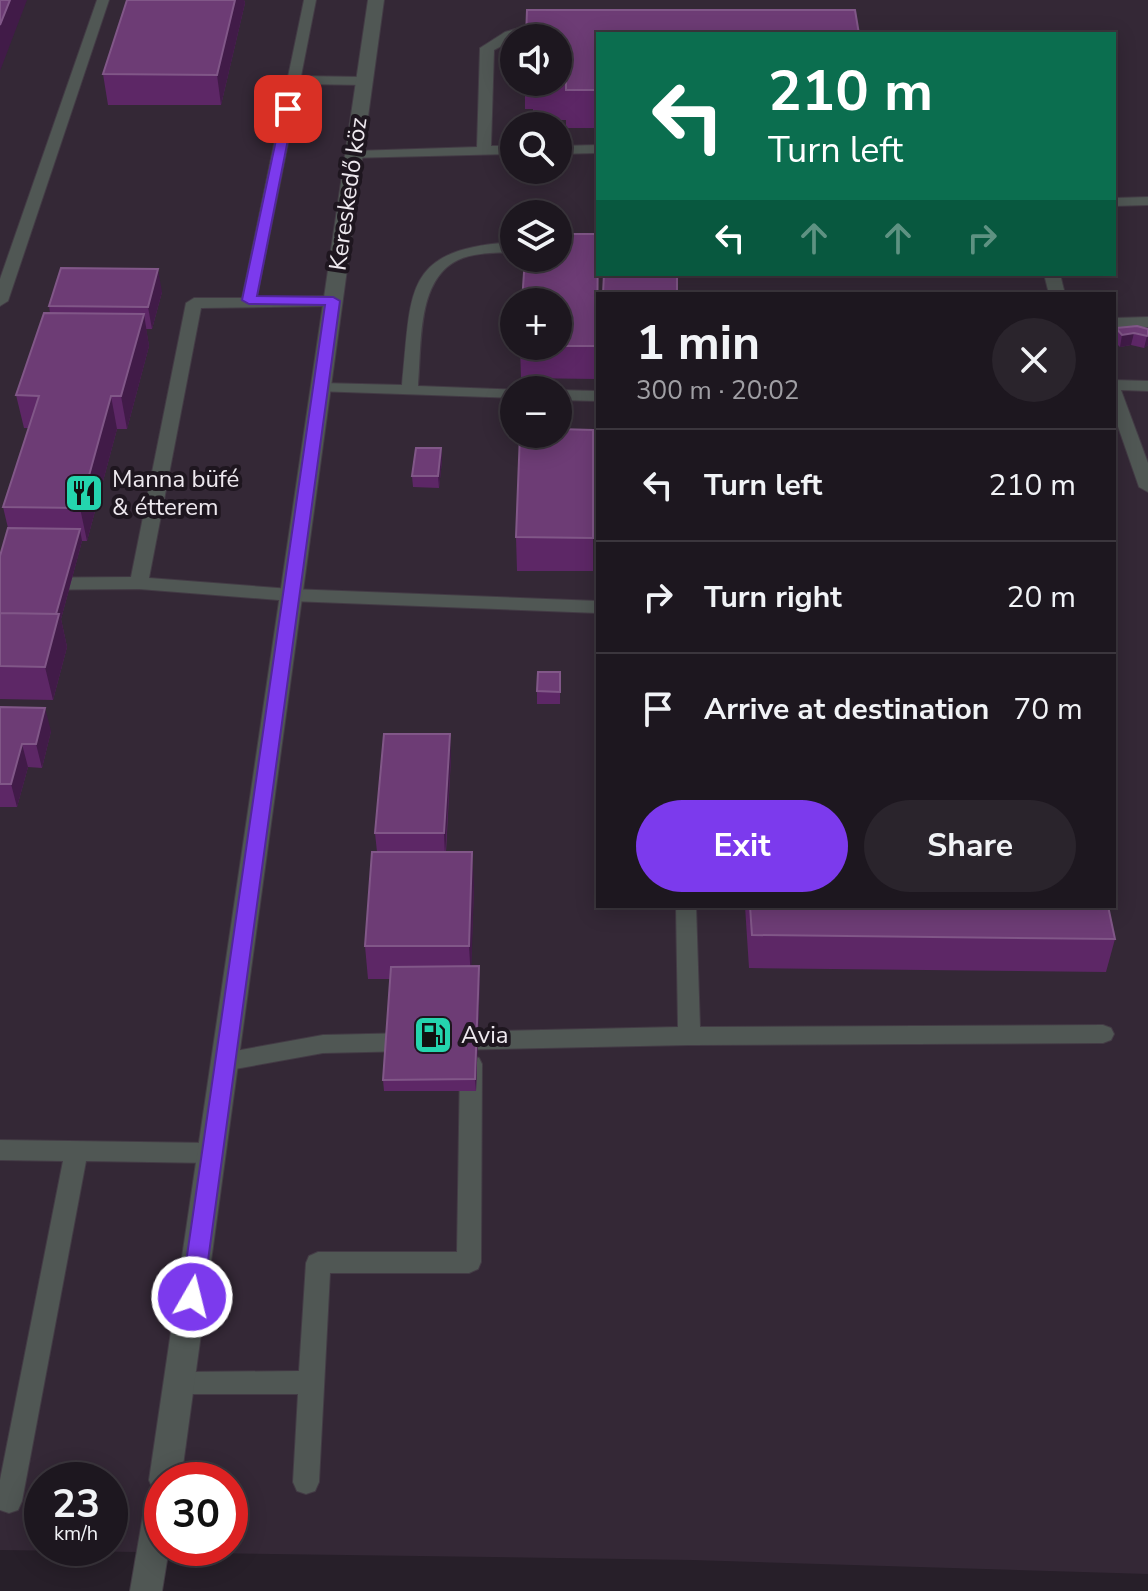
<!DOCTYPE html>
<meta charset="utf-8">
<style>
body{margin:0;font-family:"Nunito Sans",sans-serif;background:#2a242c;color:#f1f3f6;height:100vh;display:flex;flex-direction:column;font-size:30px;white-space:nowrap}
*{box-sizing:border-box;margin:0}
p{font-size:26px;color:#a09fa4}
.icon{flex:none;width:44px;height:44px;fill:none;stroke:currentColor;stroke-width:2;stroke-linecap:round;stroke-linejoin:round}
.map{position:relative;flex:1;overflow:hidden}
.side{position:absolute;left:596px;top:292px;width:520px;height:616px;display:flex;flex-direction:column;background:#1d171f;border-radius:0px;box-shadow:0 4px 20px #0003,0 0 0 2px #3b363d}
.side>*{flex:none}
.top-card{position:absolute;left:596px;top:32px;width:520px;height:244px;border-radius:0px;box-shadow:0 4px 20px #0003,0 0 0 2px #3b363d;background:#0b6e4f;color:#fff;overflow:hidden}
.tools{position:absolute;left:500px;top:24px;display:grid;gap:16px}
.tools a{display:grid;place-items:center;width:72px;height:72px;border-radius:50%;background:#1d171f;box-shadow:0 4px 20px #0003,0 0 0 2px #3b363d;font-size:40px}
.speed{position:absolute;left:24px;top:1462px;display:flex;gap:16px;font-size:40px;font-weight:700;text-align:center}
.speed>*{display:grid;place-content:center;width:104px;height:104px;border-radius:50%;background:#1d171f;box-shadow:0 4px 20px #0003,0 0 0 2px #3b363d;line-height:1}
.speed small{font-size:20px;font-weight:400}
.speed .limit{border:12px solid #d22;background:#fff;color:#111}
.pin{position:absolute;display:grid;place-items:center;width:68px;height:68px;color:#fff;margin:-34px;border-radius:16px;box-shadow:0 4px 12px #0006}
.me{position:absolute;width:88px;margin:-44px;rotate:8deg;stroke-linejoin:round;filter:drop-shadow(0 0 6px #0008)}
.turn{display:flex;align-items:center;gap:28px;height:168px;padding:0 40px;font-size:36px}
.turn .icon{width:104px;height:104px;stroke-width:2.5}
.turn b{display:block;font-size:56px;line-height:68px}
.lanes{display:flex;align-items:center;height:76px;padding:0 40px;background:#0003;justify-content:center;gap:40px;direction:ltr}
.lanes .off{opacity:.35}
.round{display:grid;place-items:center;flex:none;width:84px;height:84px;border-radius:42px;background:#2a242c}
.overview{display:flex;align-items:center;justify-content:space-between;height:136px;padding:0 40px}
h1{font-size:48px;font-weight:700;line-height:60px}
.cta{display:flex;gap:16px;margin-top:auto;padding:16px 40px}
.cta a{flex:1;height:92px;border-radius:48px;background:#7c3aed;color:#fff;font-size:32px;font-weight:700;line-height:92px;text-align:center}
.cta a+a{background:#2a242c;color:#f1f3f6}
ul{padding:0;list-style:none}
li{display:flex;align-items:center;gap:24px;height:112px;padding:0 40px;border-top:2px solid #3b363d}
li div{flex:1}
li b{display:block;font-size:30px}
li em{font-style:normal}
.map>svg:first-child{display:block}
.built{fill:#342836;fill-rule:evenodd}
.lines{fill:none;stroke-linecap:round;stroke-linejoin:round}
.service-casing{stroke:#433b45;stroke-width:2}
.minor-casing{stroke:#433b45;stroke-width:2}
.service{fill:#505754;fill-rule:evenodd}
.minor{fill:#505754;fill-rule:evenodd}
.wall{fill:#5d2766}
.shaded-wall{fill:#411b48}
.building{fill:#6d3c75;stroke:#815788;stroke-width:2}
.route{fill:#7c3aed;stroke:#51269a;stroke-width:2}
.labels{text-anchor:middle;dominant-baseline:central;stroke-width:8;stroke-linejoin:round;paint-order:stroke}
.street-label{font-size:24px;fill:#eee9ef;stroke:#1e161f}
.poi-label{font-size:24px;fill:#eee9ef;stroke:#1e161f;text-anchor:start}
</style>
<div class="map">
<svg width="1148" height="1591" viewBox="0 0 1148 1591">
<rect width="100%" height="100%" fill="#271f29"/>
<path class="built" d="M0,0H1148V1574L692,1560L0,1550ZM598,34H1114V274H598ZM514,38H558V82H514ZM514,126H558V170H514ZM514,214H558V258H514ZM598,294H1114V906H598ZM514,302H558V346H514ZM514,390H558V434H514ZM42,1480H110V1548H42ZM162,1480H230V1548H162Z"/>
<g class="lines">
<g class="service-casing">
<path id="service" d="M97,0H109L8,301L0,306V279Z
M304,0H316L301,76L364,77L371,81L364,85L300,84L257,297L333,296L341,301L333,306L201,308L149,578L291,589L598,601V613L291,601L139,589L0,590V578L131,577L186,303L194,298H242Z
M533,24L551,23L558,27L551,31L522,35L494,50L491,146H514V154L349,158V152L354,151L477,147L480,48L505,32Z
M598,145V153L558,154V146Z
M1148,197V205L1114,206V198Z
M514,242V252C496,253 475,252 458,260C416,280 422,346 418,386L520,390H514V398L315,391L313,388L321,383L402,385C412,290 402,249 514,242Z
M1044,274H1060L1065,294H1049Z
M1148,317V327L1114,328V318Z
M1114,380L1148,381V391L1121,390L1148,463V492L1139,487L1114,415Z
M558,390L598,391V401L558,400Z
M676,906H696L700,1027L1103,1025L1111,1028L1114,1034L1111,1040L1103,1043L689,1045L451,1050L443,1047L440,1041L443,1035L451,1032L678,1027Z
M411,1033L419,1036L422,1042L419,1048L411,1051L323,1053L224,1071L216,1068L213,1062L216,1056L224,1053L323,1035Z
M471,1055L479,1058L482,1064L481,1262L478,1269L469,1273H330L319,1482L315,1491L306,1494L297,1491L293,1482L298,1394H181L172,1391L168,1383L172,1375L181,1372L299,1371L306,1263L309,1256L318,1252H457L460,1064L463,1058Z
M0,1140L211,1143L219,1146L223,1153L219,1160L211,1163L86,1161L22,1501L18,1510L9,1513L0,1510V1480L63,1161L0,1160Z"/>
</g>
<g class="minor-casing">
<path id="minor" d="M368,0H384L181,1480H162V1548H169L162,1591H130L146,1498L152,1487L149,1480Z"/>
</g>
<use href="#service" class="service"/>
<use href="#minor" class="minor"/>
</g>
<path class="wall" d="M127,0H244L245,3L221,105H108L103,74Z
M598,34V128H566V120H533V109H525V82H558Z
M598,234L597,379L521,378L520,346H558Z
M162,292L152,329H146L149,346L127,429H117L87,541H82L61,619L67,647L53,700L0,699V556L8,528L3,507L29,428H24L16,395L50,313L49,306Z
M1116,328L1148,329V345L1144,348L1131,345L1120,347L1114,341Z
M593,430V571H517L516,537Z
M441,448L442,460L439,488L413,487L412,476Z
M560,672V704H537V691Z
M0,707L51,731L42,768L28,767L17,807H0Z
M451,757L446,852L474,885L471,966H479L480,978L476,1091H384L383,1080L390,979H368L365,946L377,852L375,833Z
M745,906H1108L1115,939L1106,972L749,968Z"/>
<path class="shaded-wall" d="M10,0H27L0,71V25Z
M235,0H244L245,3L221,105L217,75Z
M158,269L162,292L152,329L148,307Z
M144,314L149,346L127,429L121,396Z
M1134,333L1131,345L1120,347L1122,335Z
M1148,335V345L1144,348L1147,336Z
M111,396L117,429L87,541L80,508Z
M441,448L442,460L439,488L438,476Z
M80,529L82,541L61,619L67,647L53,700L45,667L50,635Z
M45,708L51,731L42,768L36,744Z
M450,734L451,757L445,857L444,833Z
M22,744L28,767L17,807L11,784Z
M472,852L474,885L471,979L469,946Z
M479,966L480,978L476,1091L475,1079Z"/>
<path class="building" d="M0,0H10L0,25Z
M127,0H235L217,75L103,74Z
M527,10H855L859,34H598V90H566V82H533H558V38H526Z
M558,234H598L597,346H558V302H522L525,258H558Z
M61,268L158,269L148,307L49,306Z
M604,274H677V294H603Z
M44,313L144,314L121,396H111L80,508L3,507L39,396L16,395Z
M1137,326L1148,329V335L1147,336L1134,333L1122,335L1116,328Z
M558,429L593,430V538L516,537L520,434H558Z
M416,448H441L438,476H412Z
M8,528L80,529L56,614L0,613V556Z
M0,613L59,614L45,667L0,666Z
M538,672H560V692L537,691Z
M0,707L45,708L36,744H22L11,784H0Z
M384,734H450L444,833H375Z
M372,852H472L469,946H365Z
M750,906H1108L1115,939L752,935Z
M479,966L475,1079L383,1080L391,967Z"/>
<path class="route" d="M283,107L294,109L257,296L333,297L340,301L203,1297L200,1304L192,1306L184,1304L181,1297L325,305L249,304L242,300Z"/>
<defs>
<g id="restaurant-square" transform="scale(2)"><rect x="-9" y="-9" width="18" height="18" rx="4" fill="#24d5ae" stroke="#1e161f"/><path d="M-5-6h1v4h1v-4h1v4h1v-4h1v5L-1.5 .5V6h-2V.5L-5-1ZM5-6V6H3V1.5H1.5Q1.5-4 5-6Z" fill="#111"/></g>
<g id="fuel-square" transform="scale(2)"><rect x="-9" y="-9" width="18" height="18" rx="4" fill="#24d5ae" stroke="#1e161f"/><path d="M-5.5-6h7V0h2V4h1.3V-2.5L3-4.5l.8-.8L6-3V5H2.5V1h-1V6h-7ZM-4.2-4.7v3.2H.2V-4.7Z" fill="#111"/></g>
</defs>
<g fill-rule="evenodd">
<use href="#restaurant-square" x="84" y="493"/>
<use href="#fuel-square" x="433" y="1035"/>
</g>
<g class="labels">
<g class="street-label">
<text transform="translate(348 194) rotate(-82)">Kereskedő köz</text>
</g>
<g class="poi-label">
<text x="112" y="479">Manna büfé<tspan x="112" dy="28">&amp; étterem</tspan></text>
<text x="461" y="1035">Avia</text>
</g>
</g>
</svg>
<div class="tools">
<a><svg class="icon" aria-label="sound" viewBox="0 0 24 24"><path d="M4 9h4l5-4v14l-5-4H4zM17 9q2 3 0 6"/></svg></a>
<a><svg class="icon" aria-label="search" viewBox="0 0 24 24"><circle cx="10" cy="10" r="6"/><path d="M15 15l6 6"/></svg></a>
<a><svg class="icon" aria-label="layers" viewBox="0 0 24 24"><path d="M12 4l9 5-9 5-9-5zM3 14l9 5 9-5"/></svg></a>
<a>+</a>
<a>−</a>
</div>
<div class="speed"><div>23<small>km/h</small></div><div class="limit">30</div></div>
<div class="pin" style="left:288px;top:109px;background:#d93025"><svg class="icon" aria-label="arrive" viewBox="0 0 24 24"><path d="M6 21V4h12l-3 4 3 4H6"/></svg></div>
<svg class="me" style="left:192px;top:1297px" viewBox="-20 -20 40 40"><circle r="17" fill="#7c3aed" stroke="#fff" stroke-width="3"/><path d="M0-11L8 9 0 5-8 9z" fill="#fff"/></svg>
<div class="top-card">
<div class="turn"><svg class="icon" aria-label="left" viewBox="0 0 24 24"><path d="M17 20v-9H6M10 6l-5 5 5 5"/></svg><div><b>210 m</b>Turn left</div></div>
<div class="lanes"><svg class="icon" aria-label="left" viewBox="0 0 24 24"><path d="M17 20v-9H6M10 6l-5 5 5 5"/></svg><svg class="icon off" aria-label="ahead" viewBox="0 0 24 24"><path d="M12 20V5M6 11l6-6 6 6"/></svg><svg class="icon off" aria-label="ahead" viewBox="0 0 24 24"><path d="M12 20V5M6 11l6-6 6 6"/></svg><svg class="icon off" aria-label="right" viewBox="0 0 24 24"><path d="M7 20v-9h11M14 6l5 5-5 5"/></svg></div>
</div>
<section class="side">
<div class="overview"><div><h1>1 min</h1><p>300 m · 20:02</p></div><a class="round"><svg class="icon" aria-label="close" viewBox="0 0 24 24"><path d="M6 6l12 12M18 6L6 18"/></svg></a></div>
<ul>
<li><svg class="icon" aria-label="left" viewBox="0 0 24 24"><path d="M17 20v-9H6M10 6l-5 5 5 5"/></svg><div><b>Turn left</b></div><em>210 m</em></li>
<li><svg class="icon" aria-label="right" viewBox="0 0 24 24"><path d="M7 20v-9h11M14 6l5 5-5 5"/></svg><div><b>Turn right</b></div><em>20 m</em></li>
<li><svg class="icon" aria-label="arrive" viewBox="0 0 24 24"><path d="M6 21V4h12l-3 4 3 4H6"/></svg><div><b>Arrive at destination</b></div><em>70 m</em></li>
</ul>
<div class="cta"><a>Exit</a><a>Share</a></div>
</section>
</div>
